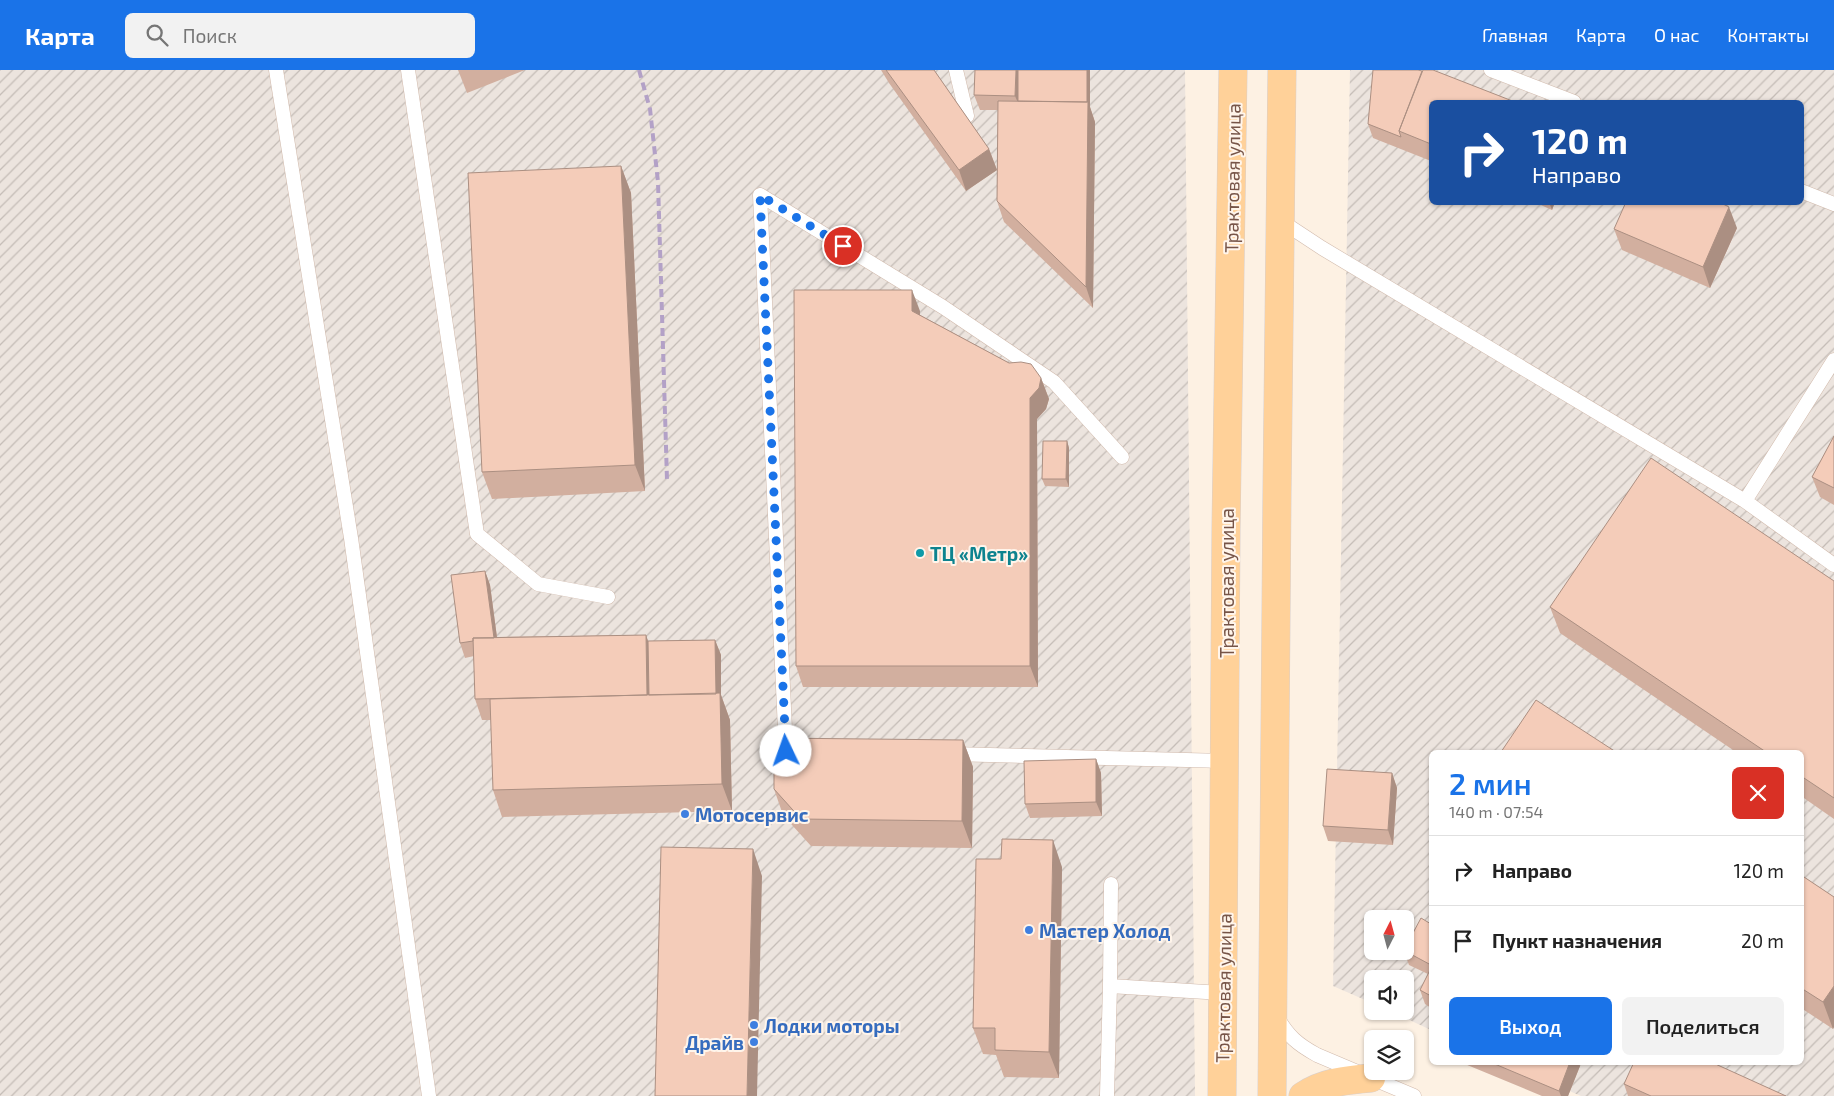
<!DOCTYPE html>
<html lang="ru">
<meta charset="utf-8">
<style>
body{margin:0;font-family:"Exo 2",sans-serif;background:#f2f2f2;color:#222;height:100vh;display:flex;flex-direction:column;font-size:19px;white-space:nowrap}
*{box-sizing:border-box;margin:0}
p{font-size:16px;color:#767676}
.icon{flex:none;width:28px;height:28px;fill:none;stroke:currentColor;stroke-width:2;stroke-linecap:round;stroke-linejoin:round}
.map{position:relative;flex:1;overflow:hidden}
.panel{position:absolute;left:1429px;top:680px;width:375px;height:315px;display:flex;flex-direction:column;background:#fff;border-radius:8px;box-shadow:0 1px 4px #0004}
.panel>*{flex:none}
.banner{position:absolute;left:1429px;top:30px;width:375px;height:105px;border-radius:8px;box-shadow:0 1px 4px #0004;background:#1a4fa0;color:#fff;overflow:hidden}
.needle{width:32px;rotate:6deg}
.tools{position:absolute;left:1364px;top:840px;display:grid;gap:10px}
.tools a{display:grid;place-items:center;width:50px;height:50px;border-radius:8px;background:#fff;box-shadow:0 1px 4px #0004;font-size:25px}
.pin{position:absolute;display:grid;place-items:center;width:42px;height:42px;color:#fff;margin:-21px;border:2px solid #fff;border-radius:50%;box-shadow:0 1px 5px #0007}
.me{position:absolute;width:55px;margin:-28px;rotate:357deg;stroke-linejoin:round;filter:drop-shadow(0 0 4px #0008)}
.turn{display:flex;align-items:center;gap:18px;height:105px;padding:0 20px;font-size:22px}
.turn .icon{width:65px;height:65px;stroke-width:2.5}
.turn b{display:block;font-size:35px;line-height:42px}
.round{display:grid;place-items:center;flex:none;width:52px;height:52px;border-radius:8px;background:#f2f2f2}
.head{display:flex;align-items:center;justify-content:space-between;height:85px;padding:0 20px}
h1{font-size:30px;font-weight:600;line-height:38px;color:#1a73e8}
.action{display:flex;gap:10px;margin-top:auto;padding:10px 20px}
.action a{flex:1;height:58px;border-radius:8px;background:#1a73e8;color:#fff;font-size:20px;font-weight:600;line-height:58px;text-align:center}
.action a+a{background:#f2f2f2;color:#222}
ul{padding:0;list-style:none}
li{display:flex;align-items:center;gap:15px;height:70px;padding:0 20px;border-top:1px solid #e0e0e0}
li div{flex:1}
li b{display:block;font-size:19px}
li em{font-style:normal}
header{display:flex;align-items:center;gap:30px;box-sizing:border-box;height:70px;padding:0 25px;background:#1a73e8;color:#fff}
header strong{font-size:24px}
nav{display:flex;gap:28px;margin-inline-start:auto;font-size:18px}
.search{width:350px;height:45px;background:#f2f2f2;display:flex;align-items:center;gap:12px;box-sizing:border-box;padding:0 18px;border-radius:8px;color:#767676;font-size:19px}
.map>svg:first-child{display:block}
.industrial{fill:url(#industrial-furrows);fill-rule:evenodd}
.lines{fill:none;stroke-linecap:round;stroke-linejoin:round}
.lane-casing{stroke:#d1baac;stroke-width:15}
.primary-casing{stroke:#d9cfcc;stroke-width:29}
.lane{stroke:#fff;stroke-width:14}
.primary{stroke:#ffd199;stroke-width:28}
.rail{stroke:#b3a1c7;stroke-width:4;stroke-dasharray:8 5;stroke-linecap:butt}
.wall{fill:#d2af9f}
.shaded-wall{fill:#ab8f82}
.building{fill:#f4ccb9;stroke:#ab8f82}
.route{stroke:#1a73e8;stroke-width:9;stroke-dasharray:0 16.2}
.culture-dot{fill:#0f9aa8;stroke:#fff5eb;stroke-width:2}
.shop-dot{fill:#3f7fe0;stroke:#fff5eb;stroke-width:2}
.labels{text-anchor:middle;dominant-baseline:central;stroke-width:4;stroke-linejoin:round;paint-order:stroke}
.street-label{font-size:19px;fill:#775548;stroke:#fff5eb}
.culture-label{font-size:19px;font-weight:bold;fill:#0d838f;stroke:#fff5eb;text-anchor:start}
.shop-label{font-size:19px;font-weight:bold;fill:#366cbe;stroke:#fff5eb;text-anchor:start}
</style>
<header>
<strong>Карта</strong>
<div class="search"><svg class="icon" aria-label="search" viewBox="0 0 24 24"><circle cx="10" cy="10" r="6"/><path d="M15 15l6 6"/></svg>Поиск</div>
<nav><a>Главная</a><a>Карта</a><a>О нас</a><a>Контакты</a></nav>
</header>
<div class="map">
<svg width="1834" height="1026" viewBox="0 0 1834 1026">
<defs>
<pattern id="industrial-furrows" width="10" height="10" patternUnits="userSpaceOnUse" patternTransform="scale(1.25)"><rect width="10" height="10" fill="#ece4de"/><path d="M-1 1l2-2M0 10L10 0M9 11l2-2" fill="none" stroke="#c4bcb6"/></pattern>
</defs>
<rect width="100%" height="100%" fill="#fdf1e3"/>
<path class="industrial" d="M0,0H1185L1195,1026H0Z
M1350,0H1834V1026H1581L1505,993L1801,992V682H1431V960L1390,941H1405V909H1372V933L1333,916ZM1431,32H1801V132H1431ZM1372,849H1405V881H1372Z"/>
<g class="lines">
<g class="lane-casing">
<path id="lane" d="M276,0L351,468L429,1026
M408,0L477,464L538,514L608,527
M956,0L967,46
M1491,0L1574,32
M1801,121L1834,134
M760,125L786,681H792
M760,125L943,237L1054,312L1122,387
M1281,151L1322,178L1745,431L1834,290
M1745,431L1834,495
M951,684L1226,691
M1111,814L1110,916L1222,923
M1277,947C1288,966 1297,974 1317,985L1414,1026
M1107,1025L1110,916"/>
</g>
<g class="primary-casing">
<path id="primary" d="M1222,1026L1226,459L1233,0
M1272,1026L1277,422L1282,0
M1303,1026C1324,1012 1347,1010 1371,1008"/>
</g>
<use href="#lane" class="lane"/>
<use href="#primary" class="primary"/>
<path class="rail" d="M639,0L650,39L658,112L667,410"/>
</g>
<path class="wall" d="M458,0H525L467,23Z
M881,0H934L989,79L997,100L966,121L889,13Z
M975,0L1090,37L1095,52L1093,238L1004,152L997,131L998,40H980L974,25Z
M1431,32V91L1373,68L1368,54Z
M621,96L631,123L645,421L492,429L482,402Z
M1534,132H1555L1552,140Z
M1737,158L1710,218L1622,180L1614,159Z
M920,241V245L1009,293L1041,308L1049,329L1046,339L1037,349L1038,617H803L796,596Z
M1834,366V435L1820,427L1812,407Z
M1067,371L1069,378V417L1045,416L1042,409Z
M485,501L490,515L497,567L646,565L648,571L715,570L721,585V625L730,650L732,741L502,747L493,720L491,650H482L475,629L474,586L465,588L460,573Z
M1834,511V749L1801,726V682H1736L1560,563L1550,537Z
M963,670L973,697L972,778L811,776L783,745L774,719Z
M1096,689L1101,703L1102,746L1030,748L1025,734Z
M1392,703L1397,718L1393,775L1328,771L1323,756Z
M1062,797L1059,1008L1004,1007L996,985L983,984L973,958Z
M1801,805L1834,827V957L1833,959L1801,938Z
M1431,854V938L1425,934L1420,920L1428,904L1409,895L1404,881H1405Z
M1460,992H1579L1580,996L1568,1026H1542Z
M1624,1014L1786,1026H1628Z"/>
<path class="shaded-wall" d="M1016,0H1022L1018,33L1015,26Z
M1087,0H1090V37L1095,52L1093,238L1086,217Z
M989,79L997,100L966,121L959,100Z
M621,96L631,123L645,421L635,395Z
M1549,132H1555L1552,140Z
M1729,137L1737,158L1710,218L1703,197Z
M912,220L920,241V262L912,241Z
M1041,308L1049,329L1046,339L1037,349L1038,617L1030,596V328Z
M1067,371L1069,378V417L1066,409Z
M485,501L490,515L499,583L494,568Z
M646,565L653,586L654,631L647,625Z
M715,570L721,585V625L730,650L732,741L722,714L716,630Z
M963,670L973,697L972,778L962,751Z
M1096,689L1101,703L1102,746L1096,732Z
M1392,703L1397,718L1393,775L1388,760Z
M1053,770L1062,797L1059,1008L1049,982Z
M753,779L762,806L757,1026H747Z
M1834,916V957L1833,959L1823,932Z
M1570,992H1579L1580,996L1568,1026H1561L1559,1021Z"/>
<path class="building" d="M886,0H934L989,79L959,100Z
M975,0H1016L1015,26L974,25Z
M1018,0H1087V32L1018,31Z
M1373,0H1418L1422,1L1399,61L1401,67L1368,54Z
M1423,0H1433L1515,32H1431V74L1399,61Z
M998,31L1088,32L1086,217L997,131Z
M621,96L635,395L482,402L468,103Z
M1626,132H1719L1729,137L1703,197L1614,159Z
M794,220H912V241L1009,293L1021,292L1031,294L1041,308L1039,318L1030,328V596H796Z
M1834,366V418L1812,407Z
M1043,371H1067L1066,409H1042Z
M1651,388L1834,511V728L1801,706V682H1766L1550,537Z
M485,501L494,568H473V571L460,573L451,505Z
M646,565L647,625L475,629L473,568Z
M715,570L716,624L649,625L648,571Z
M720,623L722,714L493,720L490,629Z
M1536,630L1616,682H1501Z
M774,668L963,670L962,751L801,749L774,719Z
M1096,689V732L1025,734L1024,691Z
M1327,699L1392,703L1388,760L1323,756Z
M1002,769L1053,770L1049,982L995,980V958H973L976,789H1001Z
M661,777L753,779L747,1026H655Z
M1801,805L1834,827V916L1823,932L1801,918Z
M1421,848L1431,854V895L1405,881V878Z
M1431,898V926L1420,920Z
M1490,992H1570L1559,1021Z
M1634,992H1711L1786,1026H1651L1624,1014Z"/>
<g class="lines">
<path class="route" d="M786,681L760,125L843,176"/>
</g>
<circle class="culture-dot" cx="920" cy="483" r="5"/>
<g class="shop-dot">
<circle cx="685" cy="744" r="5"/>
<circle cx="1029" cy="860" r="5"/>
<circle cx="754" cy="955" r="5"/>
<circle cx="754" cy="972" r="5"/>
</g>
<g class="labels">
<g class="street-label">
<text transform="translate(1232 108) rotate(-89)">Трактовая улица</text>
<text transform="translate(1226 513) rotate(-90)">Трактовая улица</text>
<text transform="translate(1223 918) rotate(-89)">Трактовая улица</text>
</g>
<g class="culture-label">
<text x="930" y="483">ТЦ «Метр»</text>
</g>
<g class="shop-label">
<text x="695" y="744">Мотосервис</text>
<text x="1039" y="860">Мастер Холод</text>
<text x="764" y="955">Лодки моторы</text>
<text x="744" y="972" text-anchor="end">Драйв</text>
</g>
</g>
</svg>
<div class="tools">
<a><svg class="needle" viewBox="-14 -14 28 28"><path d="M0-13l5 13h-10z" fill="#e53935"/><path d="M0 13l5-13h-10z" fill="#767676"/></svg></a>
<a><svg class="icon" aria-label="sound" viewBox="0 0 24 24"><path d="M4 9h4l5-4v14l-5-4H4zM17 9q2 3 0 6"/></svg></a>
<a><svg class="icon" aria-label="layers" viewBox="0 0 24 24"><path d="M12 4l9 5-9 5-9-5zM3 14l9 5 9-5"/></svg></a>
</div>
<div class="pin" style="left:843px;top:176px;background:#d93025"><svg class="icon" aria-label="arrive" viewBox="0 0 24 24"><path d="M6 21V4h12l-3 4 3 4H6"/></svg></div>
<svg class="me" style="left:786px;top:681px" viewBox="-20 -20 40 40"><circle r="19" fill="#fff"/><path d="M0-13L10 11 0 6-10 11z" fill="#1a73e8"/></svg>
<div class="banner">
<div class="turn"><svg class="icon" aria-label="right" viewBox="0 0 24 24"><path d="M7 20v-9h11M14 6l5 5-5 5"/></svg><div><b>120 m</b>Направо</div></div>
</div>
<section class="panel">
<div class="head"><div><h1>2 мин</h1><p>140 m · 07:54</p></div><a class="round" style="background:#d93025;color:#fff"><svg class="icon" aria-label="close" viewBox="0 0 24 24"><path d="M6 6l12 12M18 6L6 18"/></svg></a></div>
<ul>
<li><svg class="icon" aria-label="right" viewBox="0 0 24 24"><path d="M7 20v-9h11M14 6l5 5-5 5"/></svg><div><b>Направо</b></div><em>120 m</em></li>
<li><svg class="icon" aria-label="arrive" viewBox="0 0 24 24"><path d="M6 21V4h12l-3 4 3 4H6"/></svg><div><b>Пункт назначения</b></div><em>20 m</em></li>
</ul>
<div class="action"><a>Выход</a><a>Поделиться</a></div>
</section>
</div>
